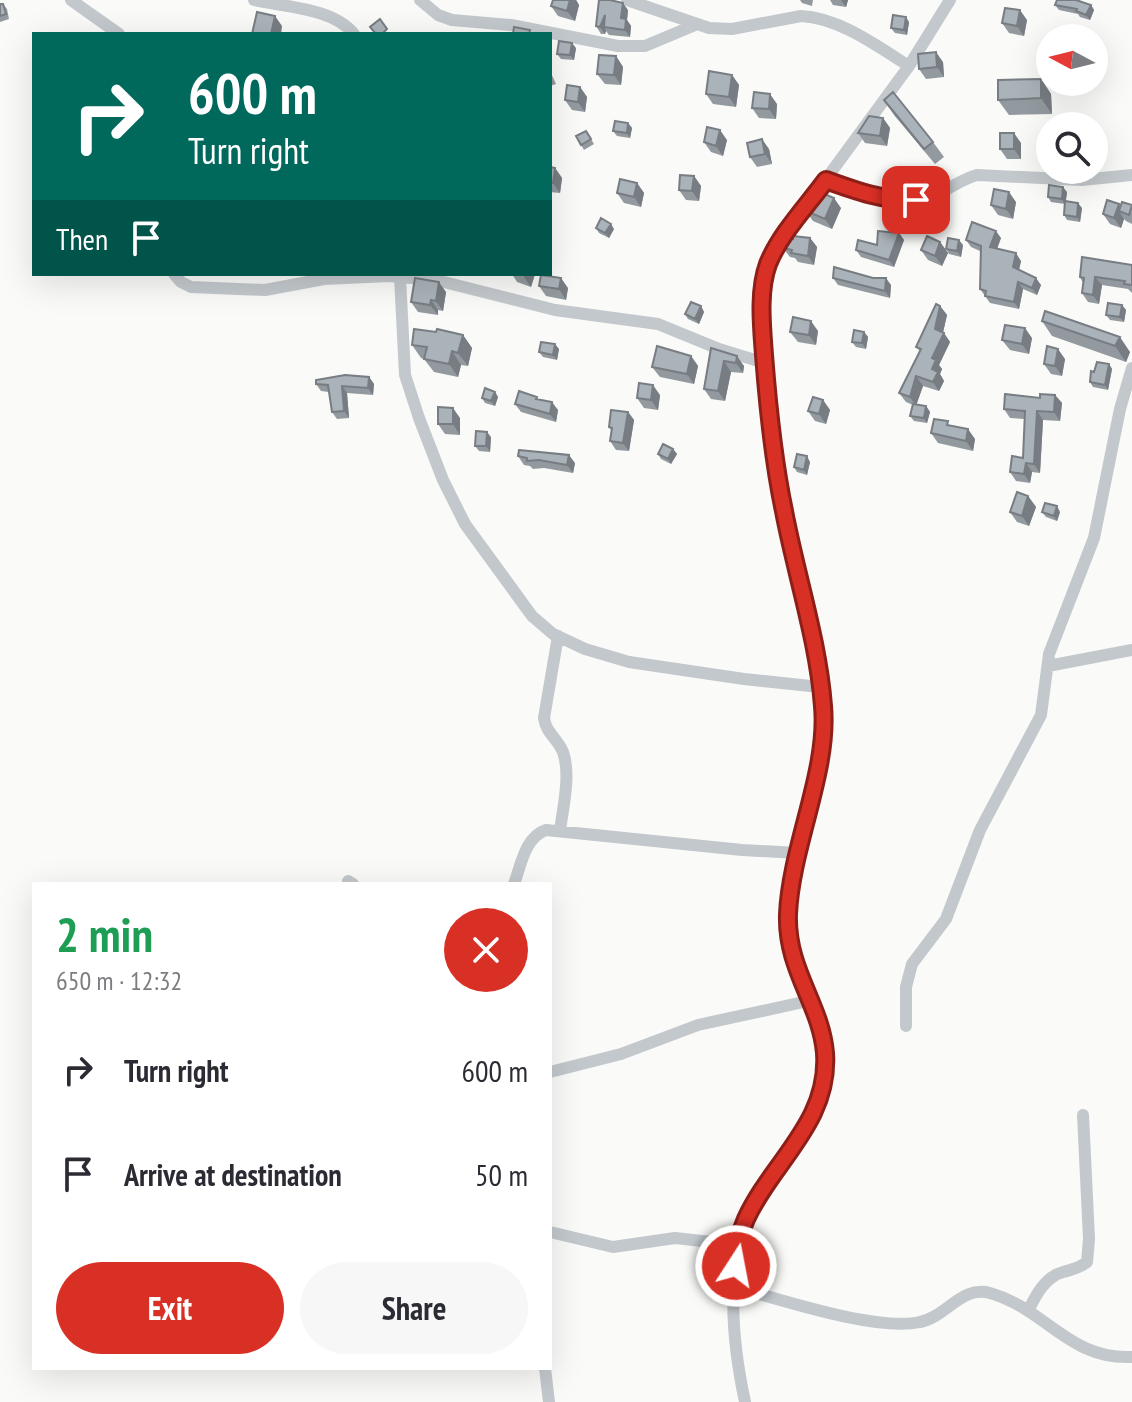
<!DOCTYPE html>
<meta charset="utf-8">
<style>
body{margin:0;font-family:"PT Sans Narrow",sans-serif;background:#f7f7f7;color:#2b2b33;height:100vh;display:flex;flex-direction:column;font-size:30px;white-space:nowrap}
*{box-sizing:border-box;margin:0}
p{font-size:26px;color:#7c7c81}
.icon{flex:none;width:44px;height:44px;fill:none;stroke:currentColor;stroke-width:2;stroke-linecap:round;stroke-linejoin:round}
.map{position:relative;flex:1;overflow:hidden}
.sheet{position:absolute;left:32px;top:882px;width:520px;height:488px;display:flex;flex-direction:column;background:#fff;border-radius:0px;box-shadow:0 8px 32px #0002}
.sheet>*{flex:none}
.top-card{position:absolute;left:32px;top:32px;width:520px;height:244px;border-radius:0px;box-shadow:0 8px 32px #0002;background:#00695c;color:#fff;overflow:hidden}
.needle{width:52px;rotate:277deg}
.buttons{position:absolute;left:1036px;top:24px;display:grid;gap:16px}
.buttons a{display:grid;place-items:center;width:72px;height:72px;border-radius:50%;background:#fff;box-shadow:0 8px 32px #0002;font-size:40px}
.pin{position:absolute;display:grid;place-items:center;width:68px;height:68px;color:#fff;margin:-34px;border-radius:16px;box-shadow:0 4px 12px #0006}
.me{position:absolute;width:88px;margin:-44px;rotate:11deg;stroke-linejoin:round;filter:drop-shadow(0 0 6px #0008)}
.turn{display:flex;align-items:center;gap:28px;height:168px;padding:0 24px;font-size:36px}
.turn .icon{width:104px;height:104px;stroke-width:2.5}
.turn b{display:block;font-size:56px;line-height:68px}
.then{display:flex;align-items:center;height:76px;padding:0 24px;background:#0003;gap:16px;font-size:30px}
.round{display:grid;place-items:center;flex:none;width:84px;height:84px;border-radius:42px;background:#f7f7f7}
.head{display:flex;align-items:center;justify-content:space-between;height:136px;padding:0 24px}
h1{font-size:48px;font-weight:600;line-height:60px;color:#1e9e55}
.button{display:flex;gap:16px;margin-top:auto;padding:16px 24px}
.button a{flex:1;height:92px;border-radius:48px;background:#d93025;color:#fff;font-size:32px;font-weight:600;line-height:92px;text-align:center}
.button a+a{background:#f7f7f7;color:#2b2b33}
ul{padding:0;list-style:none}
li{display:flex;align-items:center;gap:24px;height:104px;padding:0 24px}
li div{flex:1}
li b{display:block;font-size:30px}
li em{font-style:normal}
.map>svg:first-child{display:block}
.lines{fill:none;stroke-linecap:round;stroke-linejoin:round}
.minor{stroke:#c3c8cc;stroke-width:12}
.wall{fill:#929a9f}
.shaded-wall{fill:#777d82}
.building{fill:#aab3b9;stroke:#777d82;stroke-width:2}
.route-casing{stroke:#8d1f18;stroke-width:20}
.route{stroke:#d93025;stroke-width:14}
</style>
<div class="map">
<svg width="1132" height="1402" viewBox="0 0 1132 1402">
<rect width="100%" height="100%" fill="#fafaf8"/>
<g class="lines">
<path class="minor" d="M71,0L119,34
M254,0C285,7 333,8 354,34
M420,0L438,15L452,20L511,25L618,46H645L695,25
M627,0L709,28L732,29L801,16C840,18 877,46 909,66
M826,180C861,192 900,209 937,194C951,188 962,179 977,175L1082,180L1132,175
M174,274L181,282L191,287L265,290L324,279L389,276L436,280L555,310L658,324L719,349L765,363
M400,277L405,375L419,418L443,480L465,524L532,616L553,634L585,649L629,662L744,679L820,687
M558,636L544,718C546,733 557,738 563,752C571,775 563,807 560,831
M1048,666L1132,650
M348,881L353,884
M514,884C521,865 525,837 546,830L742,850L798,853
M906,1026V987L912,964L946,919L980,830L1041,715L1049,654L1094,538L1120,409L1132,368
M550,1072L621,1054L698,1025L808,1001
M550,1232L613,1247L675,1238L738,1245
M735,1287C779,1299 877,1332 920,1322C946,1317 962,1285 990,1293C1046,1309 1069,1360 1132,1357
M1028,1311C1036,1295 1045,1277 1063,1272C1073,1269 1078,1269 1087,1262L1089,1239L1083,1115
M545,1368L549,1402
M745,1402C731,1336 723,1255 760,1195C783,1156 817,1126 823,1079C831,1020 787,974 788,915C790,856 814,800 823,742C825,731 823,718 823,706L772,439L763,342V293L767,267L777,246L909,66L950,0"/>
</g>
<path class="wall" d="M553,0H576L579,5L575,21L558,16L551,6Z
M800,0H813L812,6L802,3Z
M830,0H848L846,7L833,5Z
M0,4H3L7,9L9,19L0,22Z
M1055,5H1091L1094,10L1090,20L1080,17L1078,14L1059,10Z
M628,10L627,20L631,26L630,37L609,35L606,31L605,34H601L596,26Z
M1027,20L1024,36L1009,33L1002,23Z
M909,22L907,35L895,33L891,28Z
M576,48L574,60L561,59L557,54Z
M616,56L623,67L621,85L605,84L597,74Z
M943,62L944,77L926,79L919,69Z
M550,71L556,84L550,86Z
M732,75L739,85L736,107L713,104L706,94Z
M1041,79L1051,94L1052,114L1009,115L998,100Z
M580,87L587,97L585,112L572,110L565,100Z
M884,100L933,142L944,157L935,164L894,115Z
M777,104L776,119L759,118L752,108Z
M883,118L890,128L887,146L865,143L858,133Z
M628,123L632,128L630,138L617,136L613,131Z
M586,131L594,144L584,150L576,136Z
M727,140L723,156L711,152L704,142Z
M1021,143V159H1007L1000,149Z
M769,149L772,164L757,167L750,157Z
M550,167L555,168L562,178L560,193L550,192Z
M694,176L701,186L699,201L686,200L679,190Z
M637,183L644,193L641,207L624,203L617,193Z
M1067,192L1066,201L1082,208L1080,222L1067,220L1064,215L1065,204L1051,202L1048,197Z
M1016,202L1013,219L998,215L991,205Z
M1132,205V224L1126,221L1124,219L1121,228L1110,224L1103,214L1120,206Z
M841,208L832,229L813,221L806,211Z
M596,228L614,229L609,238L599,233Z
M899,233L904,240L894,267L861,257L856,250L877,245Z
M810,238L817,247L814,265L798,262L795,258L790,257L783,248L793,239Z
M1001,238L997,249L1021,261L1019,270L1041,285L1037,295L1023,289L1019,309L990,303L980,289V251L971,247L966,240Z
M940,242L948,253L942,266L928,260L921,250Z
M963,245L961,257L949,254L946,249Z
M1132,265V293L1128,289L1102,285L1099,304L1088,302L1082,293L1083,283L1080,277Z
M512,274H535L531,287L517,282Z
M833,278L891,285L890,298L838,285Z
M539,286L568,288L566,300L546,296Z
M446,292L443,311L438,310V315L418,312L411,302Z
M1122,305L1126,310L1124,322L1110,320L1106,315Z
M701,306L704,312L699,324L688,319L685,314Z
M940,306L947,315L943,332L950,342L939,365L942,369L940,374L944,381L939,391L923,386L916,405L926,406L930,412L927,423L914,421L910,416L913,405L906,402L899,393L920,351L916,347Z
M1042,321L1130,352L1126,362L1052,336Z
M818,331L816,345L798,342L790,332Z
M864,332L868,337L866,349L856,347L852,342Z
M463,335L472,348L468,366L461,365L458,377L434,372L424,359L421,358L412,345Z
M1032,338L1029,354L1010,350L1002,340Z
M711,348L744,366L743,373L731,372L725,401L711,399L704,389Z
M559,349L557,360L543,357L539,352Z
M691,356L698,366L694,384L660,377L652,367Z
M1065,359L1062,376L1051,374L1044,364Z
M1109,364L1112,369L1108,390L1093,387L1090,382L1094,372Z
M369,377L374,384L373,395L347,393L349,418L337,419L332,412L329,392L321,391L316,384Z
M495,392L498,397L495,406L485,403L482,398Z
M660,395L658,410L644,408L637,398Z
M1055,395L1062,403L1060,421L1043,420L1040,473L1032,472L1030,483L1016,481L1010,472L1023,458L1025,419L1010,418L1004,409Z
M537,397L538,399L558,410L556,422L521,412L515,404Z
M823,400L830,410L826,424L815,421L808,411Z
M628,412L634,420L629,451L616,450L610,441L612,431L609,427Z
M460,418V435L445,434L438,424Z
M951,426L975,439L973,451L938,443L931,433Z
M491,437L490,452L479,451L475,446Z
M673,449L677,454L671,464L661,459L658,454Z
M518,456L575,463L573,473L544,468L533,469L530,466L524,465Z
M810,462L807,475L797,472L794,467Z
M1028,496L1036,507L1029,526L1017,522L1010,512Z
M1042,512H1060L1057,521L1046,517Z"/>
<path class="shaded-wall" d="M570,0H576L579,5L575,21L567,11Z
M841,0H848L846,7Z
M623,3L628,10L627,20L631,26L630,37L625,30L621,18Z
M1091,5L1094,10L1090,20L1086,15Z
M1020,10L1027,20L1024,36L1017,26Z
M605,15L604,27L606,31L605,34L600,27Z
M275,16L282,26L281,34H271Z
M906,17L909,22L907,35L904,30Z
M572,43L576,48L574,60L570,55Z
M936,52L943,62L944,77L937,67Z
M616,56L623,67L621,85L614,75Z
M732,75L739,85L736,107L729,97Z
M1041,79L1051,94L1052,114L1041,98Z
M580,87L587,97L585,112L578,102Z
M770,94L777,104L776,119L769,109Z
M883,118L890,128L887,146L880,136Z
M628,123L632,128L630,138L627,133Z
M720,130L727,140L723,156L716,146Z
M1014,133L1021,143V159L1014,149Z
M762,139L769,149L772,164L765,154Z
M555,168L562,178L560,193L553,183Z
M694,176L701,186L699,201L692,191Z
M637,183L644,193L641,207L634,197Z
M1063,187L1067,192L1065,205L1062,199Z
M1009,192L1016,202L1013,219L1006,209Z
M834,198L841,208L832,229L825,219Z
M1078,203L1082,208L1080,222L1077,217Z
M1119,204L1125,214L1119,211L1124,219L1121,228L1114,218Z
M611,224L614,229L609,238L605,233Z
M996,231L1001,238L995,254L990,247Z
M899,233L904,240L894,267L889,260Z
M810,238L817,247L814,265L808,256Z
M959,240L963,245L961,257L957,251Z
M940,242L948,253L942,266L935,256Z
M1016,253L1021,261L1018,274L1013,267Z
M525,274H535L531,287L524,277Z
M1095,277L1102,285L1099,304L1093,295Z
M561,278L568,288L566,300L559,289Z
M886,278L891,285L890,298L885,291Z
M1036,278L1041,285L1037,295L1032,288Z
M439,282L446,292L443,311L436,301Z
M1018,282L1023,289L1019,309L1014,302Z
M431,300L438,310V315L430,305Z
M1122,305L1126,310L1124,322L1120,317Z
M701,306L704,312L699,324L695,319Z
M940,306L947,315L942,337L944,333L950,342L939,365L942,369L940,374L944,381L939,391L933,382L932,369L935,329Z
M811,321L818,331L816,345L809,335Z
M1025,328L1032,338L1029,354L1022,344Z
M864,332L868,337L866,349L862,343Z
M463,335L472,348L468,366L458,353Z
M1120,337L1130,352L1126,362L1115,346Z
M555,344L559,349L557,360L553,355Z
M1058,349L1065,359L1062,376L1055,366Z
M452,351L461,365L458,377L449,364Z
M691,356L698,366L694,384L687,374Z
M737,356L744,366L743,373L736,363Z
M724,361L731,372L725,401L718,391Z
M1109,364L1112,369L1108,390L1105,385Z
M916,376L923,386L916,406L910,397Z
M369,377L374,384L373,395L368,388Z
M653,385L660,395L658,410L651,400Z
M342,386L347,393L349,418L344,411Z
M495,392L498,397L495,406L491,401Z
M1055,395L1062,403L1060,421L1054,412Z
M823,400L830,410L826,424L819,414Z
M552,402L558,410L556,422L550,414Z
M926,406L930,412L927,423L924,418Z
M453,408L460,418V435L453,424Z
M1037,411L1043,420L1040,473L1034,464Z
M628,412L634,420L629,451L623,443Z
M968,429L975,439L973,451L966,441Z
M487,432L491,437L490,452L486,446Z
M673,449L677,454L671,464L668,459Z
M569,455L575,463L573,473L567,465Z
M807,456L810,462L807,475L804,470Z
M1026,463L1032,472L1030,483L1024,474Z
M1028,496L1036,507L1029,526L1022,516Z
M1057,506L1060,512L1057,521L1054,516Z"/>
<path class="building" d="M553,0H570L567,11L551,6Z
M599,0H610L623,3L621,18L626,19L625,30L604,27L605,15L600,27L596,26Z
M1057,0H1076L1091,5L1086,15L1076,11L1077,9L1055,5Z
M0,4H3L6,14L0,16Z
M1005,8L1020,10L1017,26L1002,23Z
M257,12L275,16L271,34H252Z
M893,15L906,17L904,30L891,28Z
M380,19L387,29L382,34H376L370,27Z
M514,27L530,30L529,34H513Z
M559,41L572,43L570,55L557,54Z
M936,52L937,67L919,69L918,54Z
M599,55L616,56L614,75L597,74Z
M709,71L732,75L729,97L706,94Z
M1041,79V98L998,100V80Z
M567,85L580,87L578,102L565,100Z
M754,92L770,94L769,109L752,108Z
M893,92L933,142L924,149L884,100Z
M869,116L883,118L880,136L858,133Z
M615,121L628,123L627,133L613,131Z
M707,127L720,130L716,146L704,142Z
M586,131L591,139L581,145L576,136Z
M1000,133H1014V149H1000Z
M762,139L765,154L750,157L747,143Z
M550,167L555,168L553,183H550Z
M680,175L694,176L692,191L679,190Z
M620,179L637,183L634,197L617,193Z
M1049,185L1063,187L1062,199L1048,197Z
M994,189L1009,192L1006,209L991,205Z
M815,190L834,198L825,219L806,211Z
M1107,200L1119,204L1114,218L1103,214Z
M1065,201L1078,203L1077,217L1064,215Z
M1122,202L1132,205L1129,215L1119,211Z
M601,218L611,224L605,233L596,228Z
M972,222L996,231L990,247L1016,253L1013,267L1036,278L1032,288L1018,282L1014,302L985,296L986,291L980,289L981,246L966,240Z
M878,231L899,233L889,260L856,250L858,240L877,245Z
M793,236L810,238L808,256L791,253L792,250L783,248L785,238L793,239Z
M927,236L940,242L935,256L921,250Z
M948,238L959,240L957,251L946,249Z
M1082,257L1132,265V285L1124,284L1125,281L1095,277L1093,295L1082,293L1084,278L1080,277Z
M834,267L873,278H886L885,291L833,278Z
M541,275L561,278L559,289L539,286Z
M415,278L439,282L436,301L431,300L430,305L411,302Z
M691,302L701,306L695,319L685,314Z
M1108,303L1122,305L1120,317L1106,315Z
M936,304L940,306L935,329L944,333L932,358L936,360L932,369L938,372L933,382L916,376L910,397L899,393L921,349L916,347Z
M1045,311L1120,337L1115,346L1042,321Z
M793,317L811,321L809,335L790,332Z
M1005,325L1025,328L1022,344L1002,340Z
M414,329L436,332L437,329L463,335L458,353L452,351L449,364L424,359L427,347L412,345Z
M854,330L864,332L862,343L852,342Z
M541,342L555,344L553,355L539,352Z
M657,346L691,356L687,374L652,367Z
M1047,346L1058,349L1055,366L1044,364Z
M711,348L737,356L736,363L724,361L718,391L704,389Z
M1097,362L1109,364L1105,385L1090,382L1091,371L1094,372Z
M345,375L369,377L368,388L342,386L344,411L332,412L328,385L316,384V380Z
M639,383L653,385L651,400L637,398Z
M485,388L495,392L491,401L482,398Z
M519,391L537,397L536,399L552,402L550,414L515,404Z
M1005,394L1040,398V394L1055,395L1054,412L1037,411L1034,464L1026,463L1024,474L1010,472L1012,456L1023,458L1025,411L1004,409Z
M813,397L823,400L819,414L808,411Z
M913,404L926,406L924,418L910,416Z
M438,407L453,408V424H438Z
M611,410L628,412L623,443L610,441L612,428L609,427Z
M934,419L948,421L947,425L968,429L966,441L931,433Z
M476,431L487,432L486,446H475Z
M663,444L673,449L668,459L658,454Z
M519,450L569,455L567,465L539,460L527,461V458L518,456Z
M797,454L807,456L804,470L794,467Z
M1017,492L1028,496L1022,516L1010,512Z
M1045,503L1057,506L1054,516L1042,512Z"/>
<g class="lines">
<g class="route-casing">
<path id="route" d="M736,1266C737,1250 739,1234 746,1219C772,1162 830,1122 825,1053C821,1004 786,970 788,914C791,846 829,771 823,706C818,640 796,575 784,511C773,459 768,407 764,355C762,327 758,291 768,264C780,234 807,206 826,180C856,191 884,201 916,200"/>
</g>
<use href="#route" class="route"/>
</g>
</svg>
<div class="buttons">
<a><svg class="needle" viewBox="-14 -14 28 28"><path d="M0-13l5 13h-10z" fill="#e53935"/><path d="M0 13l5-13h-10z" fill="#7c7c81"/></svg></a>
<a><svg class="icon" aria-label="search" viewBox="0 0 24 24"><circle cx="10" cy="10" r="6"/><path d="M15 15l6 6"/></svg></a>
</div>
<div class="pin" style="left:916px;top:200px;background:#d93025"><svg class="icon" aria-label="arrive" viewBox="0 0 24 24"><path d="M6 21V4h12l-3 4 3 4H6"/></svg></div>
<svg class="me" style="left:736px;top:1266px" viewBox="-20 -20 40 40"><circle r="17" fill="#d93025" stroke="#fff" stroke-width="3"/><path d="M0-11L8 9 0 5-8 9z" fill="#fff"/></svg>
<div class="top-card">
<div class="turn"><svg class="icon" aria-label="right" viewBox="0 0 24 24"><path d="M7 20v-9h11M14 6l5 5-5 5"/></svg><div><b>600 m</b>Turn right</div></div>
<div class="then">Then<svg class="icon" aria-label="arrive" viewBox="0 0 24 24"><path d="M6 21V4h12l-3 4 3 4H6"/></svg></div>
</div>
<section class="sheet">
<div class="head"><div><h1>2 min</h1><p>650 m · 12:32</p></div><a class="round" style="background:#d93025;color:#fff"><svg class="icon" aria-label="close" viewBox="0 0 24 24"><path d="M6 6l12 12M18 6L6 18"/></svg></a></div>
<ul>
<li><svg class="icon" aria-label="right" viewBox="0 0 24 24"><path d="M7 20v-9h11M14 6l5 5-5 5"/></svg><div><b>Turn right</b></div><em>600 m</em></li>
<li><svg class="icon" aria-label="arrive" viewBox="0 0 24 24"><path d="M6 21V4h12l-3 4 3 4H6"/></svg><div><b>Arrive at destination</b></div><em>50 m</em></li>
</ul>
<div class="button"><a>Exit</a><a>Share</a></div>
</section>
</div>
